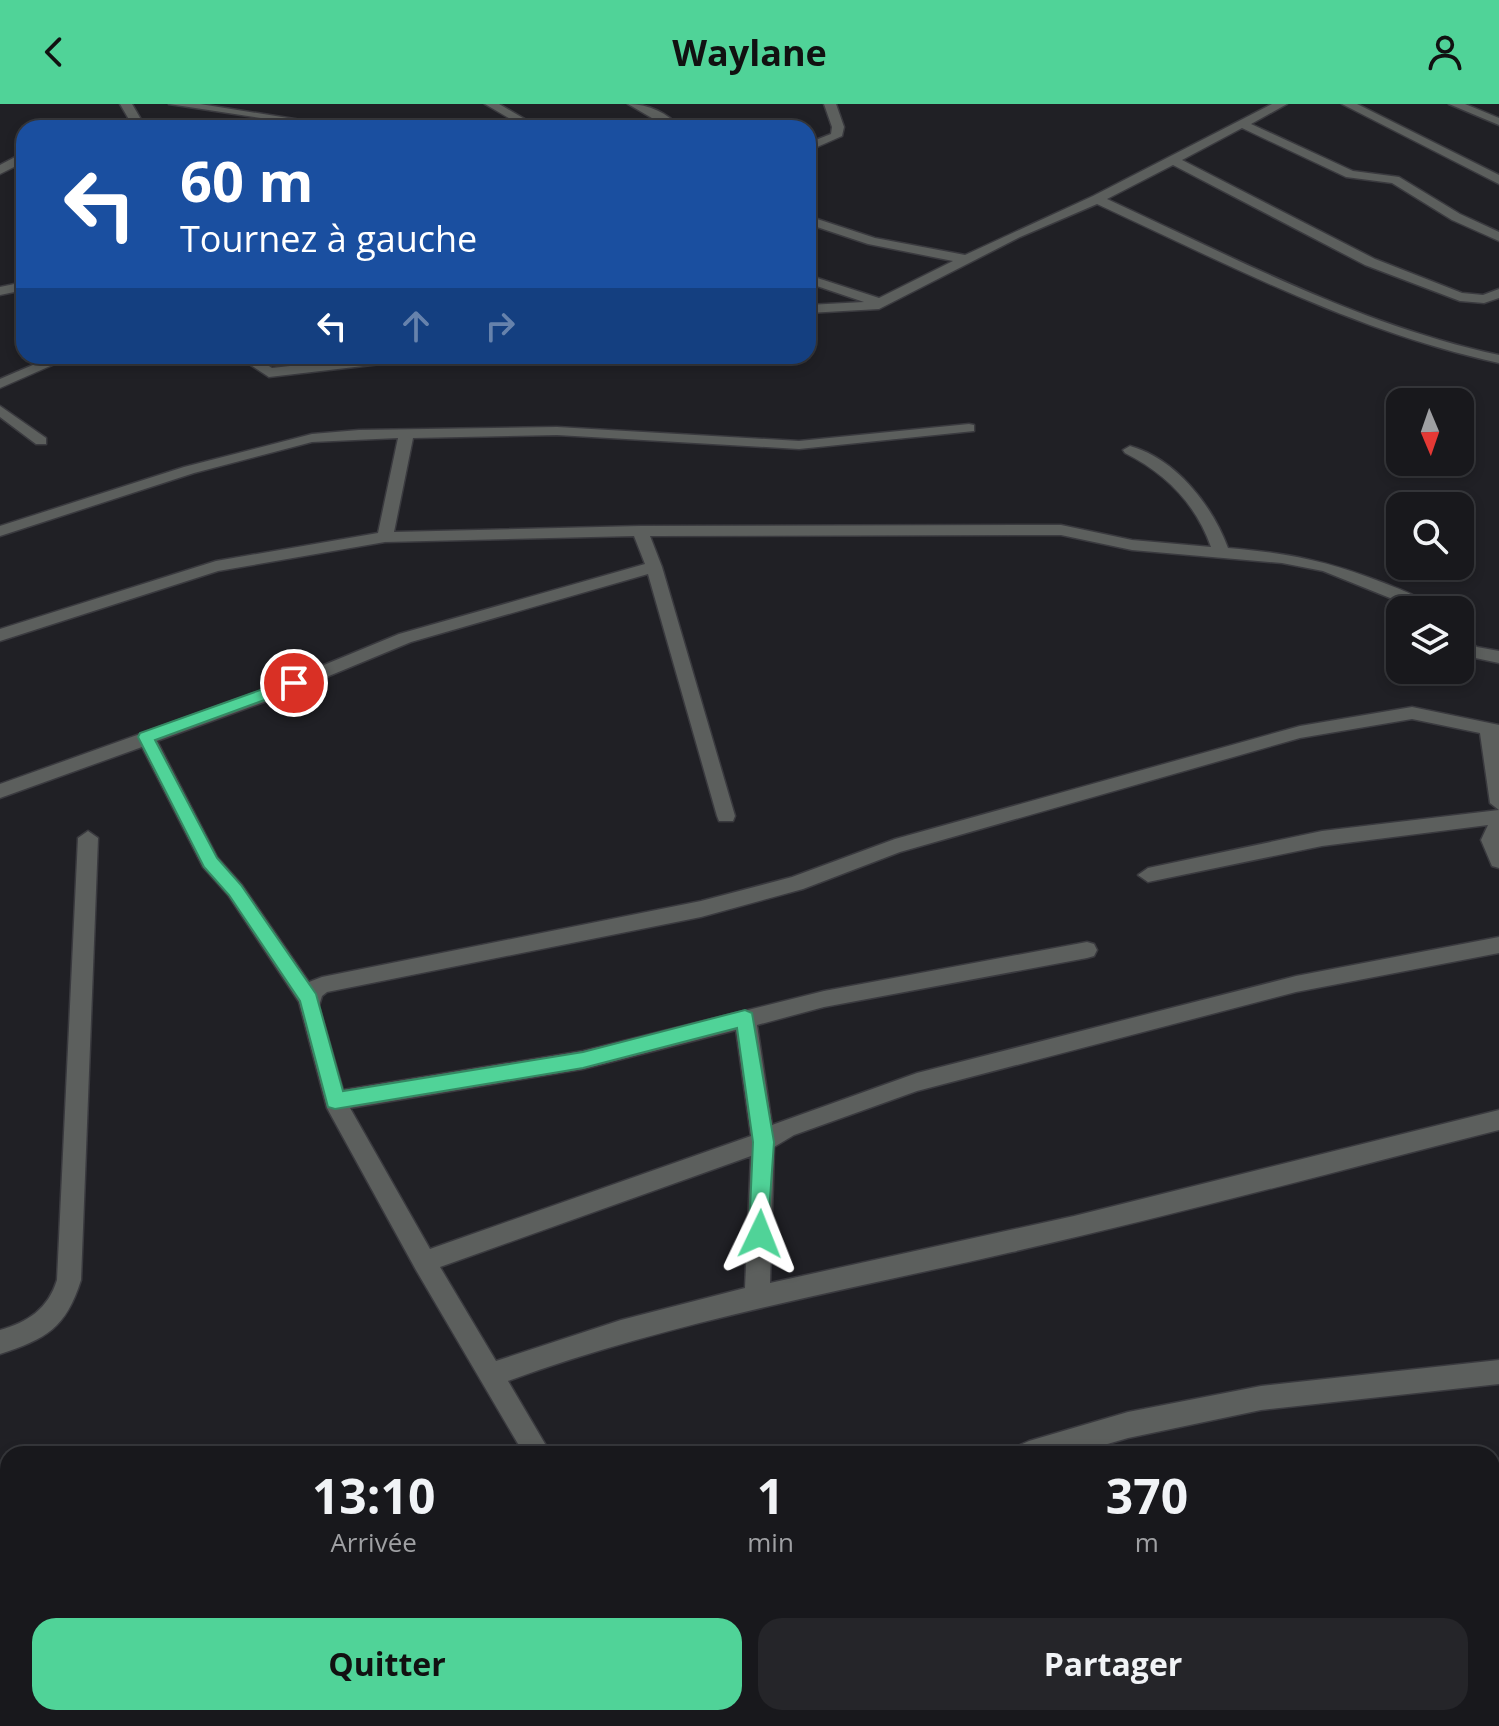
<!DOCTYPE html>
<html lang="fr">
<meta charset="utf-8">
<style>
body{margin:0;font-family:"Open Sans",sans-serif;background:#252529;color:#f1f3f6;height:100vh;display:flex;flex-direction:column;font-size:30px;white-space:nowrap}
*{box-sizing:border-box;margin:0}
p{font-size:26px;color:#9fa0a3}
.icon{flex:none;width:44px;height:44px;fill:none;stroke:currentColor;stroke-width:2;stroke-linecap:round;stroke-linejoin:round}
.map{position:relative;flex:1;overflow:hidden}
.side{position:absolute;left:0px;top:1342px;width:1500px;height:280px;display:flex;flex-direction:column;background:#18181c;border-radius:24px 24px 0 0;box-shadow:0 4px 12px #0003,0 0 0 2px #36373b}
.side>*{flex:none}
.banner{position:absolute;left:16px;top:16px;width:800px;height:244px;border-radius:24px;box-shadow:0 4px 12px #0003,0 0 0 2px #36373b;background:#1a4fa0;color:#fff;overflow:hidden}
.needle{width:52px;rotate:178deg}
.fabs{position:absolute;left:1386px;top:284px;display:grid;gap:16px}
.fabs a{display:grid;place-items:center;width:88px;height:88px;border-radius:16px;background:#18181c;box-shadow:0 4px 12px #0003,0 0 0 2px #36373b;font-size:40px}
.pin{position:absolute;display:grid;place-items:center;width:68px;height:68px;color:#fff;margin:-34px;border:4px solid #fff;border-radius:50%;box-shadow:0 2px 8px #0007}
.me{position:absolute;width:88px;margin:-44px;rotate:2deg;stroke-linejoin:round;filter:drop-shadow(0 0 6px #0008)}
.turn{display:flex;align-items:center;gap:28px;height:168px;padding:0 32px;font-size:36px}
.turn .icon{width:104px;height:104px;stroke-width:2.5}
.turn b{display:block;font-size:56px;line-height:68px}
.lanes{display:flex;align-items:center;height:76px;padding:0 32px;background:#0003;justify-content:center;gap:40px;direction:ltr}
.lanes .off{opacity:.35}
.eta{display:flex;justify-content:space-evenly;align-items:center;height:136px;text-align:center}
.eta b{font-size:48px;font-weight:700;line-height:56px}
.primary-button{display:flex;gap:16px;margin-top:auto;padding:16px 32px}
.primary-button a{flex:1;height:92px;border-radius:24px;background:#50d398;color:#111;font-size:32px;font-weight:700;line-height:92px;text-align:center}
.primary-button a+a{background:#252529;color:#f1f3f6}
header{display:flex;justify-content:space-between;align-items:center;height:104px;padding:0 32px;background:#50d398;color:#111;font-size:36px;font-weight:700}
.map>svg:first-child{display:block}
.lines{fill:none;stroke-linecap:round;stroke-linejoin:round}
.minor-casing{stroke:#3a3a3f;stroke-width:3}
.minor{fill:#5c5f5d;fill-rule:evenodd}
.route{fill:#50d398;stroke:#348963;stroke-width:2}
</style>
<header><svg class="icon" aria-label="back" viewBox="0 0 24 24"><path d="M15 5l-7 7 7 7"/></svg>Waylane<svg class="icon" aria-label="person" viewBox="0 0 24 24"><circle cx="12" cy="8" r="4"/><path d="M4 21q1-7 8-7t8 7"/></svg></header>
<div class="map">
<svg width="1499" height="1622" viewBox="0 0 1499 1622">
<rect width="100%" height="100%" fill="#202025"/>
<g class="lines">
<g class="minor-casing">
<path id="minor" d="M120,0H132L146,24H134Z
M169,0H200L313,18L307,21Z
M485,0H499L540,24H526Z
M628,0C650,0 666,9 682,24H669Z
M824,0H836L844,23L842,32L808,47V39L831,30L832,23Z
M1272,0H1287L1251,20L1353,67L1399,73L1460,110L1499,128V137L1452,116L1392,79L1346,73L1242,24L1182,56L1375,155L1462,189L1483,191L1499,185V194L1484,199L1460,197L1365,161L1173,61L1107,95C1235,154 1360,221 1499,251V259C1356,228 1229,161 1097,100L1020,133L879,205L808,209V201L864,198L808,179V171L879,194L953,157L868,140L808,120V112L875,134L965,151L1093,92Z
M1342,0H1357L1499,71V80Z
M1449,0H1465L1499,14V21Z
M17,52H24V58L0,70V61Z
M24,178V186L0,191V183Z
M54,252H73L0,284V275Z
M237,252H253L272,264L379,252H422L415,256L269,273Z
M0,302L46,334V340H36L0,313Z
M969,320L974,321V327L799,345L557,331L413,334L394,428L640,422L1061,421L1132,436L1211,443C1196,400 1165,369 1125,349L1123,346L1130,342C1176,355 1212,401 1228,444C1288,449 1328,457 1384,479C1401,486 1420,491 1431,506H1413L1405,500L1323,467L1282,459L1132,446L1061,431L650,432L662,463L735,712L733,717H719L717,712L648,470L411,538L278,593L157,637L217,753L242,781L309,878L322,873L701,797L792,773L895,735L1300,622L1412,603L1499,621V706L1490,699L1480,629L1412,615L1300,634L900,748L803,785L701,813L327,888L322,892L319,902L343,986L583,947L824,887L1087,838L1094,840L1097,846L1094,852L1087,854L824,903L757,921L772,1021L917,969L1296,872L1499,833V849L1296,888L917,987L794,1031L774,1043L770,1179L1074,1112L1499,1006V1026C1337,1067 1175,1111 1012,1148C843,1187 672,1217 508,1277L551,1350H524L416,1166L327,1004L299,898L228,791L203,763L142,643L0,694V680L266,585L399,530L645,460L634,432L385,438L218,467L0,537V525L216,457L378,429L398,334L312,338L194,369L0,432V422L184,363L312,330L359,326L557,323L799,337ZM736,926L751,1032L430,1145L350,1004L583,965ZM751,1052L745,1184L621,1216L496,1257L440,1163Z
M1460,532L1477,543L1499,547V559L1466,552L1460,547Z
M1499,706V764L1492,762L1481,736L1488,721L1322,742L1148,778L1138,771L1148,764L1322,727Z
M88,727L98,734L81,1176C66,1224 46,1235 0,1250V1226C28,1218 48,1205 57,1176L78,734Z
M1499,1256V1280L1261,1306L1128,1334L1073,1350H1016L1020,1341L1029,1337L1128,1308L1261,1282Z
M1499,1536V1564L1492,1565V1537Z
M671,1614H701L704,1622H674Z
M1057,1614H1105L1102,1622H1054Z"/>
</g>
<use href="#minor" class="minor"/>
</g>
<path class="route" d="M294,574L300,575V583L155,636L217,754L241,781L316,890L343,987L583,948L745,906L752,909L774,1038L767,1137L760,1140L752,1137L749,1130L753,1038L737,924L583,964L335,1005L328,1003L300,897L229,791L204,763L138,633L140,629Z"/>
</svg>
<div class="fabs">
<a><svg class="needle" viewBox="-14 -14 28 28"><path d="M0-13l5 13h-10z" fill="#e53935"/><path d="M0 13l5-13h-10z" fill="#9fa0a3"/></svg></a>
<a><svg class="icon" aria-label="search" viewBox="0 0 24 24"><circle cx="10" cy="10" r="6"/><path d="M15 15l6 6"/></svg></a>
<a><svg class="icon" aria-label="layers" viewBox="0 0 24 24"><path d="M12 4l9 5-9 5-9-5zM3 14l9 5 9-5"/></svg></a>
</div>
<div class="pin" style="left:294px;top:579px;background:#d93025"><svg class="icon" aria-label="arrive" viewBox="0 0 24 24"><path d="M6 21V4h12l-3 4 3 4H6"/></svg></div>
<svg class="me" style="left:760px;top:1130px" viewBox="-20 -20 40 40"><path d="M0-17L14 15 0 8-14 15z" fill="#50d398" stroke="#fff" stroke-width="4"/></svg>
<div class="banner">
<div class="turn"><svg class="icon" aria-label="left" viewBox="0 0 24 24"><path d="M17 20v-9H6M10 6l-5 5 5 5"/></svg><div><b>60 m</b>Tournez à gauche</div></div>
<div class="lanes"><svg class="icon" aria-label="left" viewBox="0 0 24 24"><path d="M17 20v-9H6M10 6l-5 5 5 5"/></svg><svg class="icon off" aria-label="ahead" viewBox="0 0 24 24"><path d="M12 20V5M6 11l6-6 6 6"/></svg><svg class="icon off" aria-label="right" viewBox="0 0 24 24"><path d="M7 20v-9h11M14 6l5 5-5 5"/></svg></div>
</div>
<section class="side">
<div class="eta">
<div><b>13:10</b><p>Arrivée</p></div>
<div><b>1</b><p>min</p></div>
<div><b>370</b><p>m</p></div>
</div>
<div class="primary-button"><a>Quitter</a><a>Partager</a></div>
</section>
</div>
